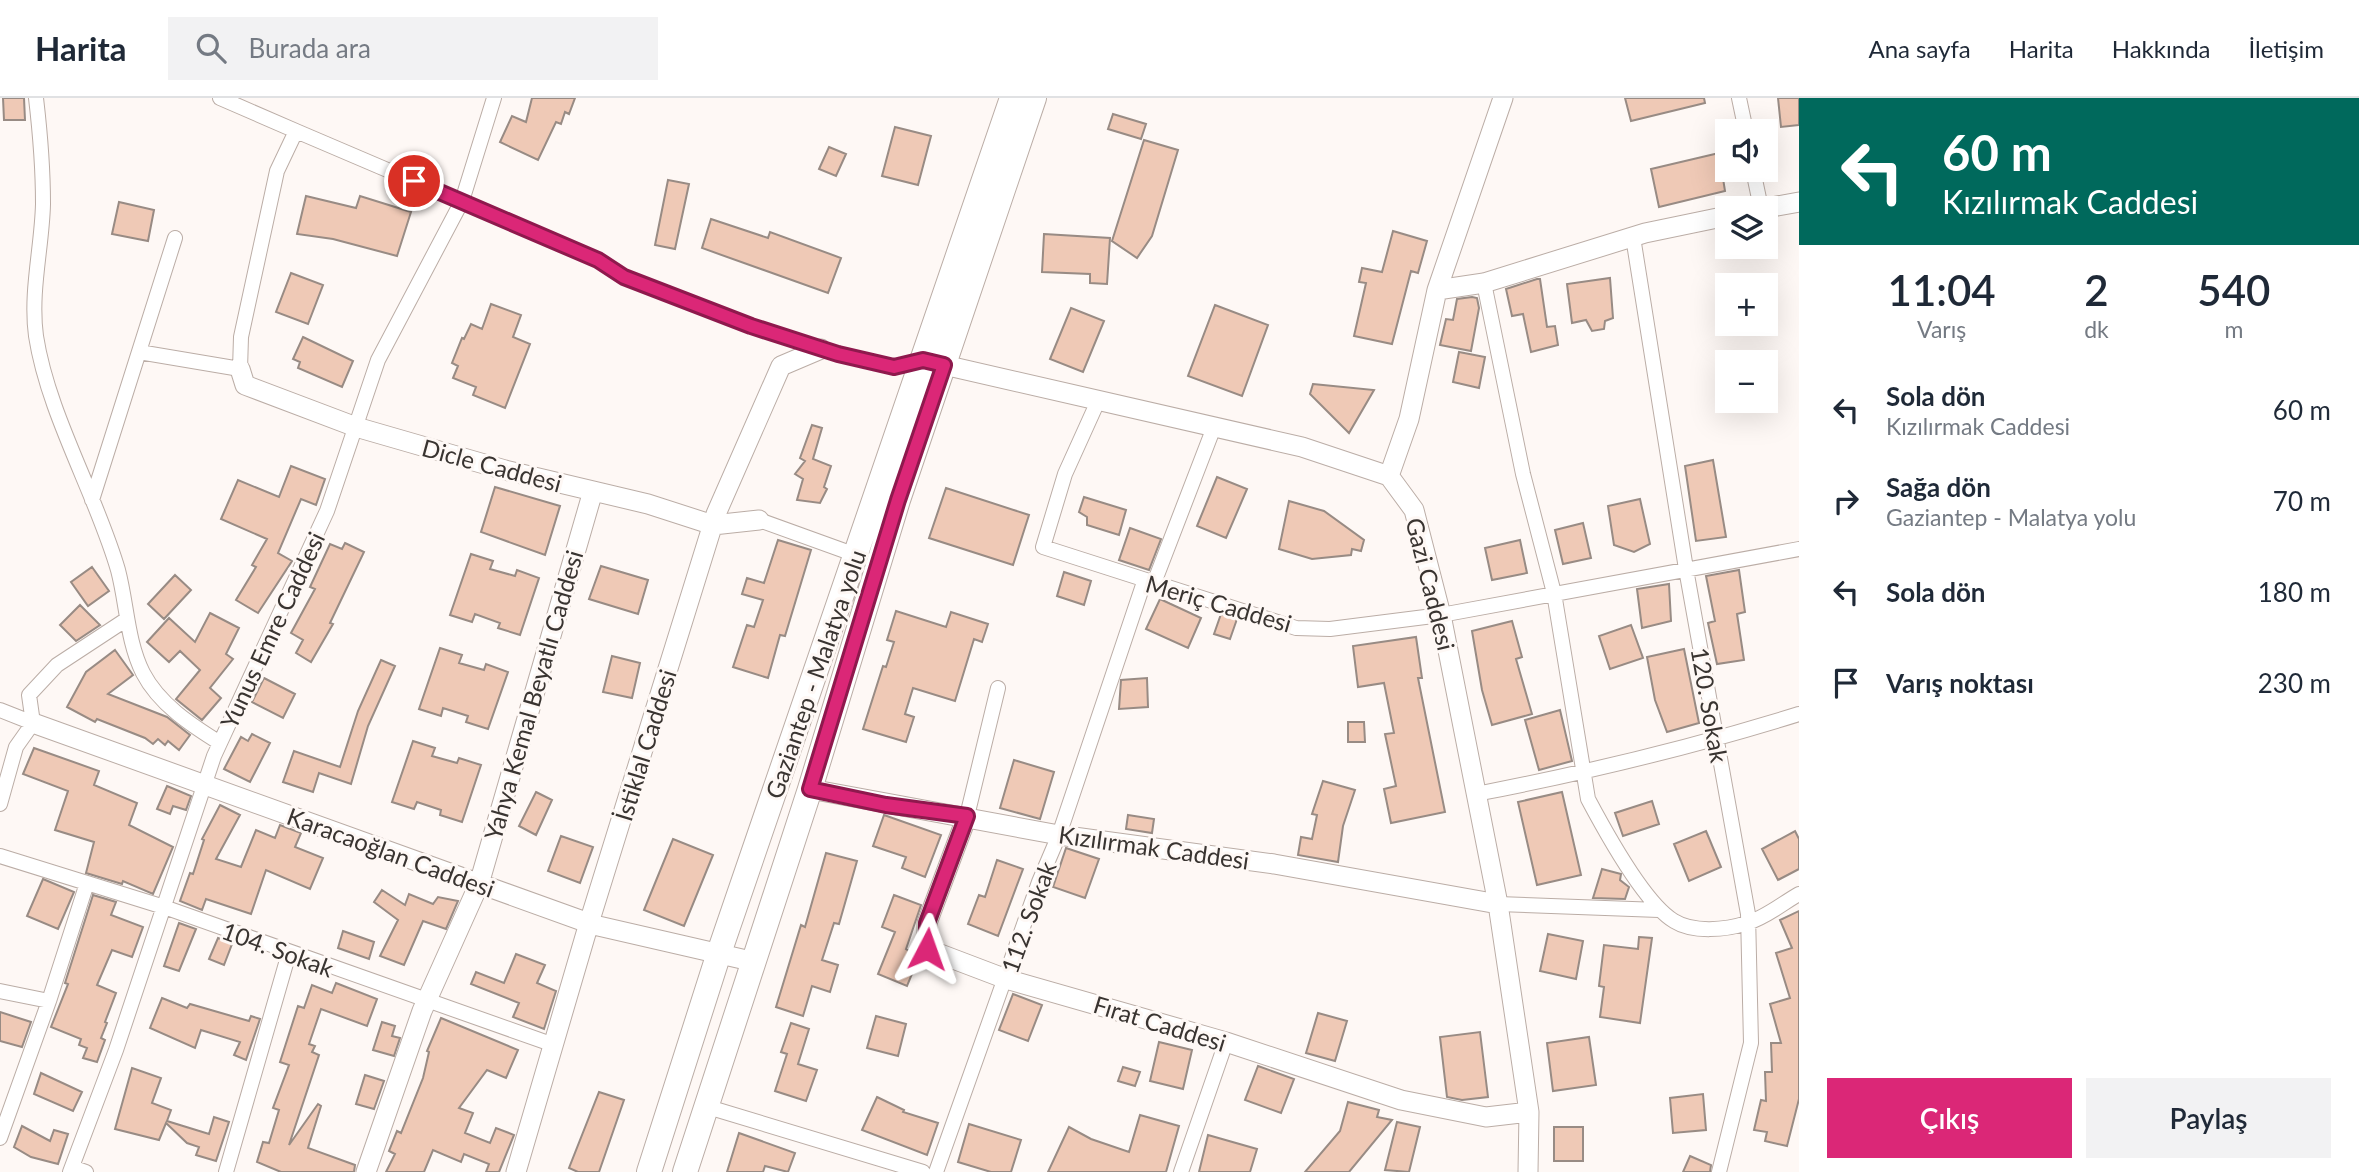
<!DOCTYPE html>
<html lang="tr">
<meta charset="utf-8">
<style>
body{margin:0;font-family:Lato,sans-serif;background:#f2f2f3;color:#1f2937;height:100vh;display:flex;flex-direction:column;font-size:26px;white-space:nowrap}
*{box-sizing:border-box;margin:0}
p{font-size:23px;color:#747a83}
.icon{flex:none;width:38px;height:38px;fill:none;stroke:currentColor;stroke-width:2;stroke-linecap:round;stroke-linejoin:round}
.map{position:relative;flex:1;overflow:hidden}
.panel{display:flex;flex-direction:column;background:#fff;width:560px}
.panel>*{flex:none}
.guide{background:#00695c;color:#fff;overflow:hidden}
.fabs{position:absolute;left:1715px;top:21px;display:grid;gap:14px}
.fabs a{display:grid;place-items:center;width:63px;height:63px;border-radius:0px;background:#fff;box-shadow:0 7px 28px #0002;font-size:35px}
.pin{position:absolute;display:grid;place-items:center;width:60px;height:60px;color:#fff;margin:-30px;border:4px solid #fff;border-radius:50%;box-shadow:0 2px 7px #0007}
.me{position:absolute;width:77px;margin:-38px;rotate:4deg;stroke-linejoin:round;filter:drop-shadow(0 0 5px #0008)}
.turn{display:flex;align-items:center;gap:24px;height:147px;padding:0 28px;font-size:32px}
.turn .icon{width:91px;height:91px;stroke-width:2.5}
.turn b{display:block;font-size:49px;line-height:60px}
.eta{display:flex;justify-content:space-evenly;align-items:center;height:119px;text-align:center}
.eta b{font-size:42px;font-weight:600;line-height:49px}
.cta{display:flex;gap:14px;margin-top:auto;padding:14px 28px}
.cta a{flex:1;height:80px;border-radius:0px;background:#db2777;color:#fff;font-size:28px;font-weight:600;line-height:80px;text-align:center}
.cta a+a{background:#f2f2f3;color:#1f2937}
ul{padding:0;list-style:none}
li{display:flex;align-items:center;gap:21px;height:91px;padding:0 28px}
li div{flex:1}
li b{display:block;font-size:26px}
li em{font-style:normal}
header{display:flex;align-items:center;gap:42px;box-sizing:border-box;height:98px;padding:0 35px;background:#fff;border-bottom:2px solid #e0e1e3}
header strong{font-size:33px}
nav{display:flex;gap:38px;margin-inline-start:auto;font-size:24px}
.search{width:490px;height:63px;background:#f2f2f3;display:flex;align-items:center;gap:18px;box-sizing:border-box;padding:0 24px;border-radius:0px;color:#747a83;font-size:26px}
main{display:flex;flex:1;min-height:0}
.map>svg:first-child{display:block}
.building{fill:#efc9b6;stroke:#988b84;stroke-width:2}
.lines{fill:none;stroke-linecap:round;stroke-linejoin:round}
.street-casing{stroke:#bbada6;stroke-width:16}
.secondary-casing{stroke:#bbada6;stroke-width:21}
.highway-casing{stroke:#bbada6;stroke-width:26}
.street{stroke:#fff;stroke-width:14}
.secondary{stroke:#fff;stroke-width:19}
.highway{stroke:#fff;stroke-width:24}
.route-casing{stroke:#8e194d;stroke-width:18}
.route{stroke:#db2777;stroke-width:12}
.labels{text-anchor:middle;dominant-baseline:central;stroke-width:6;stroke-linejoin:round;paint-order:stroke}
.street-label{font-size:24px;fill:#393431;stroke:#fef8f5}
</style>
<header>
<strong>Harita</strong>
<div class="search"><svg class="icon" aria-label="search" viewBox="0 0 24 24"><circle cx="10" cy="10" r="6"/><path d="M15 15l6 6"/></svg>Burada ara</div>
<nav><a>Ana sayfa</a><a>Harita</a><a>Hakkında</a><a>İletişim</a></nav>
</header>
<main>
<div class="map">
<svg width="1799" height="1074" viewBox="0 0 1799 1074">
<rect width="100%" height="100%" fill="#fef8f5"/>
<path class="building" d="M3,0H24L25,22H4Z
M532,0H575L569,16L565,14L561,26L556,24L538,62L500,44L512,18L526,24Z
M1625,0H1704L1705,5L1631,23Z
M1778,0H1799V27L1781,29Z
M1113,16L1146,26L1141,41L1108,31Z
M895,29L931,38L918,87L882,78Z
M1144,42L1178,52L1152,138L1137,160L1112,143Z
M829,49L846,56L836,78L819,71Z
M1719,55L1725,93L1659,109L1651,71Z
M668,82L689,86L675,151L655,147Z
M306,98L356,110L360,98L411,114L397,158L333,141L297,136Z
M119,104L154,112L148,143L112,136Z
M711,121L768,140L770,134L841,160L828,195L702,150Z
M1393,133L1427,143L1418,175L1411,173L1392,246L1354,238L1366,185L1359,184L1362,170L1382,174Z
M1044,136L1110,140L1107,186L1090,185V176L1042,174Z
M291,175L323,187L308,226L276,214Z
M1610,180L1613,220L1605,223L1604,231L1592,233L1586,222L1572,225L1567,186Z
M1537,181H1540L1547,229L1555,228L1558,247L1531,254L1523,216L1512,218L1506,191Z
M1472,199L1477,200L1479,210L1471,253L1440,247L1446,221L1453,222L1457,201Z
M491,206L521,217L513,239L530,246L505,310L473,297L476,289L453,280L458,268L452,265L462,240L464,241L471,226L482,231Z
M1215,207L1268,227L1242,298L1188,278Z
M1071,210L1104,223L1083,274L1050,261Z
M303,239L353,263L342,289L298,270L300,264L293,261Z
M1459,254L1485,259L1479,290L1453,284Z
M1313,286L1374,292L1349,335L1310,296Z
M812,327L822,330L813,361L831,368L824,389L827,391L820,405L797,402L803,381L795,376L805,363L800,360Z
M1713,362L1726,439L1696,443L1685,368Z
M291,368L325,381L316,407L301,401L278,455L292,463L258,515L236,502L256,469L252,467L267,441L221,421L238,382L279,399Z
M1217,379L1247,391L1226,440L1197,428Z
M495,389L560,408L545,457L481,434Z
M946,390L1029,417L1013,467L929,440Z
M1084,399L1126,412L1119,437L1087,427V419L1079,414Z
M1640,401L1650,446L1634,454L1614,447L1608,408Z
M1289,403L1324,413L1364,442L1361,453L1352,451L1351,457L1312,461L1279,451Z
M1583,425L1591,460L1563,466L1555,432Z
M1130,430L1161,441L1149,472L1119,462Z
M778,442L811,452L785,538L780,537L768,580L733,569L747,527L754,529L763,502L742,496L747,480L764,485Z
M1520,442L1527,475L1492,482L1485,450Z
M345,445L364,454L330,525L333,526L311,564L296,555L303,542L291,535L315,491L310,489L330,446L342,451Z
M471,456L493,463L490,471L515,478L517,472L539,480L520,537L498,530L500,525L475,516L472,524L450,517Z
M601,468L648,482L638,516L589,501Z
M92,469L109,493L88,508L71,484Z
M1739,472L1745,514L1737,516L1744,562L1717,566L1708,525L1715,523L1706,478Z
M1064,474L1091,483L1084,507L1057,498Z
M175,477L191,492L164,521L148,506Z
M1669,486L1671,523L1642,530L1637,491Z
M1160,501L1201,520L1188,550L1146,531Z
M80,507L100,527L76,543L60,527Z
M896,513L946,529L951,514L988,526L982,544L974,541L955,603L913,590L905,616L914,619L906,644L863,631L883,568L886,569L894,544L887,542Z
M210,515L239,530L226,556L233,561L210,590L221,600L202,622L176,601L200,572L180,553L169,564L147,544L169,520L195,544Z
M1221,516L1237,521L1230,541L1214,536Z
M1512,523L1522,559L1516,561L1532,616L1492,627L1482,592L1472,533Z
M1631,527L1643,560L1610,571L1599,538Z
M1416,539L1422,580H1418L1445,714L1391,725L1384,691L1396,688L1385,636L1394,635L1384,585L1358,589L1353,548Z
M440,550L462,557L459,565L484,572L486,566L508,574L488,631L466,624L468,618L443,610L441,618L419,611Z
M1684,551L1699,625L1667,634L1655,602L1647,559Z
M115,552L133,577L108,596L167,619L190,637L179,652L168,643L165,647L158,641L153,646L145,640L97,621L95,624L67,609L86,574Z
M612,558L640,565L632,600L603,594Z
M381,562L395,568L368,628L351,686L319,675L313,694L283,684L294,653L340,669L358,613Z
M264,580L295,596L283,620L252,604Z
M1147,580L1148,609L1119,611L1121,582Z
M1560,612L1572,663L1539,672L1525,622Z
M1348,624H1364L1365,644H1348Z
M252,636L270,645L250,684L224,671L241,639L248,643Z
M413,643L435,650L432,658L457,665L459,660L481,667L462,724L440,717L441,712L417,704L414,711L392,704Z
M34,650L99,673L94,687L137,705L129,727L173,749L153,796L123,783L122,786L86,775L94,744L55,732L68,693L23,676Z
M1014,662L1054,674L1040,721L1000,710Z
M1323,683L1355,692L1343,728L1338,764L1298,757L1301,739L1312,741L1317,717L1312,716Z
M167,688L191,698L186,712L173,708L170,716L157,711Z
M536,694L552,702L536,737L519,728Z
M1562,694L1581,777L1537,787L1518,704Z
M1652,703L1659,726L1623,738L1615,715Z
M220,707L240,717L216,761L241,769L256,732L275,740L280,727L301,735L295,749L323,760L310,791L266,772L251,816L206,801L202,812L180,803L190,775L193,776L204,742L202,741Z
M884,717L941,737L925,779L902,770L906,759L873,748Z
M1128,717L1154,721L1152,735L1126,731Z
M1706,733L1721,769L1689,783L1674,746Z
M1795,733L1799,741V771L1778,782L1762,751Z
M561,738L593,749L580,785L548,773Z
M673,741L713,757L684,828L644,812Z
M1066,750L1099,761L1085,800L1053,789Z
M826,755L857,763L839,826L834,825L822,862L838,867L830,894L812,888L803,918L776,909L801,827L805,829Z
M997,762L1023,771L998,838L968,826L979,797L985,799Z
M1602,771L1621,776L1620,782L1629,789L1625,801L1593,800Z
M43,781L74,794L58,831L27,818Z
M382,792L405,807L409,796L433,806L438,799L458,803L446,831L423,823L404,867L380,858L398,822L374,804Z
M93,797L116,804L111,817L143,829L132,859L112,852L97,887L116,895L105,924L107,925L101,940L105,942L97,964L83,960L87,950L79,947L81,941L51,929L68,886L65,885Z
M894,797L921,807L906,851L919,859L907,888L878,876L895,834L882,829Z
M1799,813V1001L1787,1048L1765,1043L1767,1034L1754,1032L1761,1002L1766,1003L1765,974H1772L1771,945H1781L1770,906L1790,900L1776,855L1792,850L1780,822Z
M179,825L196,831L179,873L164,868Z
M343,833L374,844L369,861L338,850Z
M1548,836L1583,843L1576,881L1540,873Z
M1639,839L1652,840L1640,925L1600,919L1604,889L1599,888L1604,847L1638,851Z
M218,840L232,846L224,867L209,861Z
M516,856L545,867L537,885L556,893L544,931L513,919L519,905L471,886L476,874L504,885Z
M336,885L377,901L367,928L321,911L309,946L315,948L312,954L319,957L289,1047L318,1006L321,1008L308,1050L355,1067L354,1074H281L257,1064L263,1044L269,1045L279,1012L273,1010L289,967L280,964L298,908L304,910L312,887L332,895Z
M1013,896L1042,907L1028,943L999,932Z
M162,900L187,910L190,906L249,923L251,918L260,921L246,962L234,957L240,944L201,932L195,950L150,930Z
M0,914L31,924L22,949L0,943Z
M1318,915L1347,923L1335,963L1306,955Z
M876,918L906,926L898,958L867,950Z
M441,920L518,952L506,980L487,972L459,1010L473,1015L465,1035L490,1045L496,1030L514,1037L499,1074H486L489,1066L464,1056L461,1064L433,1052L424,1074H386L395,1056L389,1053L397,1033L401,1035L423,980L429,954L427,953Z
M382,924L395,928L392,938L400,940L394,958L373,952Z
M791,925L809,931L798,966L817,972L806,1003L775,993L787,956L781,954Z
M1480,934L1488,999L1462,1002L1447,999L1440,939Z
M1589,939L1596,987L1553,993L1547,945Z
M1159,944L1192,952L1183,991L1150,983Z
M1258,968L1294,981L1281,1015L1245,1002Z
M1123,969L1140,974L1135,988L1118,983Z
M132,970L161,980L152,1005L171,1012L167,1023L209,1036L214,1019L229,1024L216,1063L196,1057L199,1049L187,1045L166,1025L159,1042L115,1031Z
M41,975L82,994L73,1013L34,996Z
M365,977L384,983L374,1011L356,1006Z
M599,994L624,1002L599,1074H578L569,1070Z
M1703,996L1706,1032L1673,1035L1670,1000Z
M877,999L904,1012L903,1014L938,1025L927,1057L862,1032Z
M1348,1004L1379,1012L1377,1019L1392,1022L1349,1074H1305L1340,1033Z
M1140,1017L1179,1028L1166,1074H1048L1069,1029L1091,1041L1129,1054Z
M1397,1024L1420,1029L1409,1074L1385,1072Z
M969,1026L1021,1042L1011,1074H991L958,1064Z
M22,1028L50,1043L54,1032L68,1036L58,1066L31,1059L14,1049Z
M1554,1029H1583V1063H1554Z
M739,1035L795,1055L788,1074L765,1068L763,1074H727Z
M1208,1037L1257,1051L1250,1074H1199Z
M1690,1058L1711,1067L1710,1074H1683Z"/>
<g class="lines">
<g class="street-casing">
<path id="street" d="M36,0C40,34 43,71 43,106C42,149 30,194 36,238C48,316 96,396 118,472C127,506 127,543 143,575C159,606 191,627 220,645
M220,0L296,33
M1739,0L1746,33
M1753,72L1761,110
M1633,139L1686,471L1748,816L1751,945L1719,1074
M1484,185L1523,376L1554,495L1588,701C1605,733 1644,805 1674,823C1693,835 1726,832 1747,825C1765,820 1783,805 1799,796
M139,254L240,271L241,239L277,73L296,33L598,162L624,179L751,228L838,256L894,269L923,262
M1098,303L1065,376L1043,449L1296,530L1330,531L1441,517L1799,451
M92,402L175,140
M759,422L856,457
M1154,485L1214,329
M0,612L33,625
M33,625L29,597L57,567L127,521
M1476,696C1585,675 1693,649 1799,616
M0,706L16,649L33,625
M967,718L998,590
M0,758L164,809L554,947
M1498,806L1659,812
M0,893L49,903L0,1040
M49,903L87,785
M708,1009L923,1074
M72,1069L86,1074
M70,1074L116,952L214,658L327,413L378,262L462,103L494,0
M226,1074L289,855
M936,1074L1039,784L1059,737L1144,484
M1181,1074L1226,944"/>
</g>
<g class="secondary-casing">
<path id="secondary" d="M1766,110L1799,104
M1437,192L1503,0
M931,264L1302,349L1389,378L1414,412L1441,517L1498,806L1529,1014L1528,1074
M240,271L245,287L356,329L505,372L648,406L713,427L759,422
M1389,378L1409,321L1437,192L1484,185L1645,135L1727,118
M33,625L594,827L755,864
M810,691L1059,737L1274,766L1498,806
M967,718L927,825V851L1006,881L1226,944L1401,1002L1486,1019L1529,1014
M366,1074L422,913L479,786L593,393
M516,1074L589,825L716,416L781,268L821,251"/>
</g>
<g class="highway-casing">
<path id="highway" d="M649,1074L719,855L1012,0
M685,1074L810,691L898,402L1034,0"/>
</g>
<use href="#street" class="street"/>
<use href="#secondary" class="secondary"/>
<use href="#highway" class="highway"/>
</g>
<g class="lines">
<g class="route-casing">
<path id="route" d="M414,83L598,162L624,179L751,228L838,256L894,269L923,262L944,267L898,402L810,691L886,707L967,718L927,825V851"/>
</g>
<use href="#route" class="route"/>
</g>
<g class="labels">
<g class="street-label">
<text transform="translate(492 367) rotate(15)">Dicle Caddesi</text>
<text transform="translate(1431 486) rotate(76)">Gazi Caddesi</text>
<text transform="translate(1219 505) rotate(16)">Meriç Caddesi</text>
<text transform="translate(272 532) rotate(-65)">Yunus Emre Caddesi</text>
<text transform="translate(815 576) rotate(-71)">Gaziantep - Malatya yolu</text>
<text transform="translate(533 597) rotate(-74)">Yahya Kemal Beyatlı Caddesi</text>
<text transform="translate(1710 607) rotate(80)">120. Sokak</text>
<text transform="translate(645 647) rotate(-73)">İstiklal Caddesi</text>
<text transform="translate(1154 749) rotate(8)">Kızılırmak Caddesi</text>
<text transform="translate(391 754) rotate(20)">Karacaoğlan Caddesi</text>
<text transform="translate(1028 819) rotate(-70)">112. Sokak</text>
<text transform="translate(278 851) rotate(20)">104. Sokak</text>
<text transform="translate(1160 925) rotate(17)">Fırat Caddesi</text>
</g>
</g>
</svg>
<div class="fabs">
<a><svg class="icon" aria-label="sound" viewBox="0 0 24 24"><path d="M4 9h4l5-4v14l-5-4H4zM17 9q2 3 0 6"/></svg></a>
<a><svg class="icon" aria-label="layers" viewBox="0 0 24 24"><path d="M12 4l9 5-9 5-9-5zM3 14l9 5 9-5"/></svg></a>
<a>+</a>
<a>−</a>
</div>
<div class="pin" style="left:414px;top:83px;background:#d93025"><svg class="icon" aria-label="arrive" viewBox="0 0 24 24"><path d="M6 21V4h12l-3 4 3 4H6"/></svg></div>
<svg class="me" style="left:927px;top:851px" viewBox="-20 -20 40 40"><path d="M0-17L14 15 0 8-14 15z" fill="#db2777" stroke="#fff" stroke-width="4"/></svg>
</div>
<section class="panel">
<div class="guide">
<div class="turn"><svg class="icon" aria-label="left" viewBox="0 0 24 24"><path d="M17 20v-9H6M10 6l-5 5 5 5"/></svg><div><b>60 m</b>Kızılırmak Caddesi</div></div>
</div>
<div class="eta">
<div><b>11:04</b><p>Varış</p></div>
<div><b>2</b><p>dk</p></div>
<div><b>540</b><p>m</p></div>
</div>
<ul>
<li><svg class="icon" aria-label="left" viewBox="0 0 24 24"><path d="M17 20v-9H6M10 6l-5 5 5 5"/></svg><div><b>Sola dön</b><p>Kızılırmak Caddesi</p></div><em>60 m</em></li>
<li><svg class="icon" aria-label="right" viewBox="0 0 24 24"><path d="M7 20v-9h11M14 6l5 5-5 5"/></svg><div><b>Sağa dön</b><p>Gaziantep - Malatya yolu</p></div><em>70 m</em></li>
<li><svg class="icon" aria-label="left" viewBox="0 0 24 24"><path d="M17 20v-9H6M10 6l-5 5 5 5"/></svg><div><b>Sola dön</b></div><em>180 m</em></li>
<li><svg class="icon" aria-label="arrive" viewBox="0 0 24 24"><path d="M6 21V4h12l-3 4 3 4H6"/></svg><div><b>Varış noktası</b></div><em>230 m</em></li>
</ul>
<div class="cta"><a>Çıkış</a><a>Paylaş</a></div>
</section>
</main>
